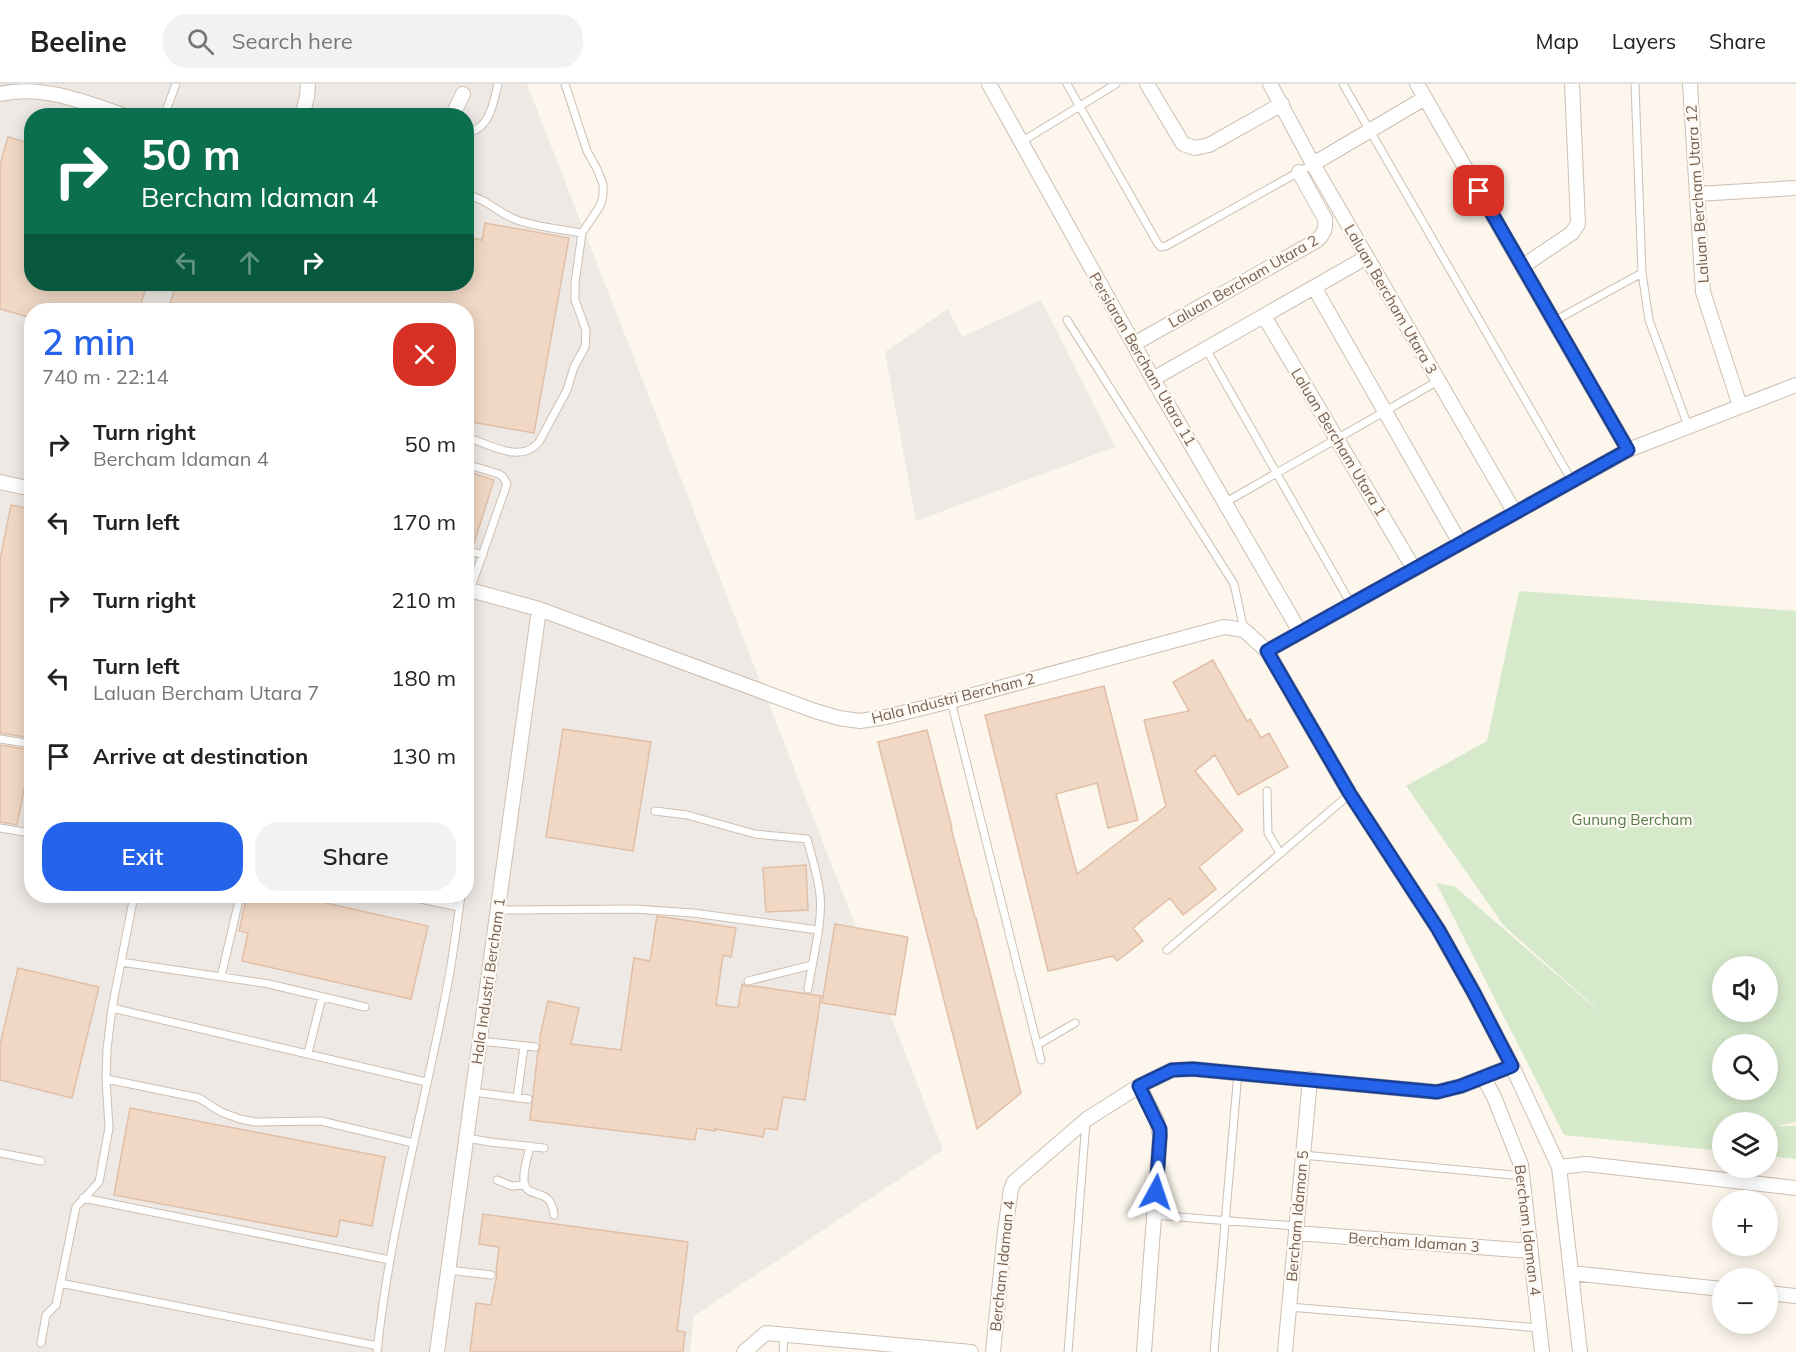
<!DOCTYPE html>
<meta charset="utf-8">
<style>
body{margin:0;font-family:Mulish,sans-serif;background:#f2f2f2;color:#222;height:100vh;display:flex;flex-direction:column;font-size:22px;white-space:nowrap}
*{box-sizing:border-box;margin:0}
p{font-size:20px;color:#767676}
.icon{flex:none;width:33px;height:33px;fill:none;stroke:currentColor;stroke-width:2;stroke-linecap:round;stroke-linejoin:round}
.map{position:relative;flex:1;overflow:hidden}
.panel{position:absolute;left:24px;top:219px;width:450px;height:600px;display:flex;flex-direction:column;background:#fff;border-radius:24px;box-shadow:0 3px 15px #0003}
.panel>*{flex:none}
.guide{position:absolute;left:24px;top:24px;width:450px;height:183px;border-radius:24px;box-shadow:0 3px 15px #0003;background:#0b6e4f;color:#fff;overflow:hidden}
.controls{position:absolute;left:1712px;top:872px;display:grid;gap:12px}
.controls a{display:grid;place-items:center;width:66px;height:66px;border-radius:50%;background:#fff;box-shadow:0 3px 15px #0003;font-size:30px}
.pin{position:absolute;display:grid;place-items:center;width:51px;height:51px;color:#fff;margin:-26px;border-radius:12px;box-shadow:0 3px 9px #0006}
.me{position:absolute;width:66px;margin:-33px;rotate:5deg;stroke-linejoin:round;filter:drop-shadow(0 0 4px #0008)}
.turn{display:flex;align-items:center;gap:21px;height:126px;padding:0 18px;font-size:27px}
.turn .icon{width:78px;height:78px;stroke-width:2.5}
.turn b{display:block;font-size:42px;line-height:51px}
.lanes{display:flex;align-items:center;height:57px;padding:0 18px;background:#0003;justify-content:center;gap:30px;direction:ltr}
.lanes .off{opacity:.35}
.round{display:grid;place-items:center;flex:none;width:63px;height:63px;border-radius:24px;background:#f2f2f2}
.headline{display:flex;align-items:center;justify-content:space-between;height:102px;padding:0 18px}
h1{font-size:36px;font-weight:600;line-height:45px;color:#2563eb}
.cta{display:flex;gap:12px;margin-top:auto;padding:12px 18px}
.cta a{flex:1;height:69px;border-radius:24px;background:#2563eb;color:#fff;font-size:24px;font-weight:600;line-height:69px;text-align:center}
.cta a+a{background:#f2f2f2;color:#222}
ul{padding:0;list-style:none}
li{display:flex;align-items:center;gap:18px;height:78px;padding:0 18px}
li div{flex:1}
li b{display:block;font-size:22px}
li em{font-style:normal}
header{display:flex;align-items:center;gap:36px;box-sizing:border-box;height:84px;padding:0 30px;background:#fff;border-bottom:2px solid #e0e0e0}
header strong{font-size:28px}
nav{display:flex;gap:33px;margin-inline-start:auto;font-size:21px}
.search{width:420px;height:54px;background:#f2f2f2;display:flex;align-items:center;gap:15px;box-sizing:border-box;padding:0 21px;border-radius:24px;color:#767676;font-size:22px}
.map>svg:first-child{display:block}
.industrial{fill:#eee9e4;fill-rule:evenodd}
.green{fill:#d6eacb;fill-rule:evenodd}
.building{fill:#f0d8c5;stroke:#e1bfa7;stroke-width:1.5}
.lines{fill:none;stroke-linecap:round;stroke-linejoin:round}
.service-casing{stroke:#cebfb2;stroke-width:9}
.minor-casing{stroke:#cebfb2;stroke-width:16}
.service{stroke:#fff;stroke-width:7}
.minor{stroke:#fff;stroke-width:14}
.route-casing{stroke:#184099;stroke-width:15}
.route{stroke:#2563eb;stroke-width:10}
.labels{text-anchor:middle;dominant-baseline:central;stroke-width:4.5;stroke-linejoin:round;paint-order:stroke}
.street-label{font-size:15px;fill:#775f50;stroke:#fefaf3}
.park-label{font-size:15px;fill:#557b48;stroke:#fefaf3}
</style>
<header>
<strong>Beeline</strong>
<div class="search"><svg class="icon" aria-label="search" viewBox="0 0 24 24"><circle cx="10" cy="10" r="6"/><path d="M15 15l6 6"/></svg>Search here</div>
<nav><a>Map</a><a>Layers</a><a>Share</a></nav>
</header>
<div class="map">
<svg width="1796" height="1268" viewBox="0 0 1796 1268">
<rect width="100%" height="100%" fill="#fcf6ec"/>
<path class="industrial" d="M0,0H527L943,1066L694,1232L690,1268H0ZM32,32H466V200H32ZM32,226H466V812H32Z
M1041,216L1115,363L916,437L885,268L948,225L962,253Z"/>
<path class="green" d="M1519,507L1796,527V1038L1777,1042H1796V1075L1767,1072V1038H1722V1067L1564,1051L1436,799L1454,802L1615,941L1504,842L1406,702L1487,657ZM1722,882H1767V927H1722ZM1722,960H1767V1005H1722Z"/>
<path class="building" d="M8,53L32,60V200H147L139,226H32V234L0,225V81Z
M485,139L569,154L534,349L466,337V226H168L176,200H466V153L482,156Z
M466,387L494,396L473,462L466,460Z
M11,421L32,425V654L0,649V476Z
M1213,576L1247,637L1250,635L1261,654L1269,649L1288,683L1238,711L1215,671L1195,687L1243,746L1199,783L1216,805L1183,831L1170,814L1133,844L1143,857L1117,877L1113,872L1048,887L985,631L1104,602L1138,736L1108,744L1097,699L1056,710L1077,790L1166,722L1144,636L1189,627L1173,598Z
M563,645L651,658L633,767L546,753Z
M927,646L952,744H951L975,834H976L1021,1009L977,1045L878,658Z
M0,661L32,666L17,741L0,738Z
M806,781L808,826L766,828L763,784Z
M247,812H295L428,842L411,915L242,877L248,849L239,847Z
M657,832L736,844L731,873L723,871L716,921L738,924L742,900L747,902H753L821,912L805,1016L783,1013L777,1046L765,1044L763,1053L715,1045V1047L697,1044L695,1056L530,1036L538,967L540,964V952L548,917L579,924L571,960L621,966L634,874L650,877Z
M835,840L908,853L895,931L822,919Z
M18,884L99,903L72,1014L0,996V961Z
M130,1024L385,1073L372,1142L340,1136L337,1153L114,1111Z
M483,1130L688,1158L677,1247L685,1248L683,1268H470L476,1219L491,1221L497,1191L496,1188L499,1163L479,1160Z"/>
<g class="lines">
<g class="service-casing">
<path id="service" d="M1067,0L1158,160L1161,163L1166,162L1313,80
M1343,0L1572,397
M1635,0L1642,189L1649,236L1688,342
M164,32L176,0
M466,49C490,45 493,20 498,0
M1021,58L1116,0
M466,111C486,114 499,130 517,136C536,143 561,145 582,149
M1067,236L1234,500L1244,546
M1554,237L1642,189
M1206,265L1351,520
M469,354C491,361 521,380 539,358L567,306L574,283L585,263L586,246L575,216V199L582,149L600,122L603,112V100L597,85L587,67L565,0
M466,380L499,390L503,393L507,400L470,506
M1226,418L1438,297
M466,466L483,471
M951,617L1041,976
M0,655L32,660
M1267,707L1268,749L1280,769
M655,727L687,731L755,750L807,755C812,774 818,792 820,811C823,839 812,877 808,905
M0,744L24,748L32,741
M406,812L459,823
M498,826L634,825L693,829L818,846
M1167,866L1350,710
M121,878L269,900L365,923
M221,893L240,812
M748,897L812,881
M112,924L426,998
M480,957L535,963
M1037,961L1075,939
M308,969L322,913
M106,995L199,1014L221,1028L240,1035L255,1038L321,1037L413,1059
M473,1008L528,1015
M517,1014L524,962
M467,1054L490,1058L544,1064
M530,1062C528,1073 521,1091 525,1102C531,1115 551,1103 554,1131
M0,1069L41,1077
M1303,1071L1523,1092
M497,1096L512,1102L525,1101
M83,1114L390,1176
M1153,1131L1296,1142
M448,1186L491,1191
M60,1199L378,1262
M1289,1223L1540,1244
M41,1259L46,1231L56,1221L76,1123L99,1098L109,1044L106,995L107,965L112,924L134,812
M377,1268C390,1141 426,1018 449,893C454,866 457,838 461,812
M783,1268L784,1251
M1068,1268L1086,1037
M1214,1268L1238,988"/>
</g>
<g class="minor-casing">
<path id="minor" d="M989,0L1153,295L1300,548
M1147,0L1183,60L1195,64L1209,61L1282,20
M1270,0L1313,80L1515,429
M1417,0L1628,366
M1690,0L1703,208L1740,322
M0,10C42,0 87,19 126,32
M302,32L307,13L308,0
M452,32L463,10
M1313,80L1425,14
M1697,110L1796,104
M1523,182L1572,149L1578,140L1572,0
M1314,203L1460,459
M1264,232L1414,485
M1134,260L1316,157C1324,150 1326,145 1325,135L1299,88
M1153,295L1367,173
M0,398L32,405
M466,505L539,525L815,627L839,634L860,637L886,633L951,617L1224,543L1244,546L1267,567L1350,710L1438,845L1474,909L1512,982L1559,1083L1580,1268
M1267,567L1628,366L1796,301
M1484,994L1494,1013L1521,1081L1542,1268
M1139,1002L1157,1037L1160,1052L1144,1268
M1559,1083L1586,1080L1796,1104
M1296,1149L1531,1167
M1571,1189L1722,1205
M1767,1209L1796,1212
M437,1268L539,525
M744,1268L766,1249L971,1268
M993,1268L1005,1147L1011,1105L1014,1098L1087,1035L1139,1002L1172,986L1193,985L1437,1008L1461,1002L1512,982
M1285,1268L1310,995"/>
</g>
<use href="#service" class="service"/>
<use href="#minor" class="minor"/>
</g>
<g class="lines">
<g class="route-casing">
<path id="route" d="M1156,1108L1160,1052V1045L1139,1002L1172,986L1193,985L1437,1008L1461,1002L1512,982L1474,909L1438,845L1350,710L1267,567L1628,366L1479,107"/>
</g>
<use href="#route" class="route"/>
</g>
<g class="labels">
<g class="street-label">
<text transform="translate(1697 110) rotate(-94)">Laluan Bercham Utara 12</text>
<text transform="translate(1243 197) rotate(-30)">Laluan Bercham Utara 2</text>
<text transform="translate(1391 215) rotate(60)">Laluan Bercham Utara 3</text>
<text transform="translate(1143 275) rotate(60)">Persiaran Bercham Utara 11</text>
<text transform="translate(1339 358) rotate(59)">Laluan Bercham Utara 1</text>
<text transform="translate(953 614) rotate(-14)">Hala Industri Bercham 2</text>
<text transform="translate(488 897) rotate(-82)">Hala Industri Bercham 1</text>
<text transform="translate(1297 1132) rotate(-85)">Bercham Idaman 5</text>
<text transform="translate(1528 1146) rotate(83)">Bercham Idaman 4</text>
<text transform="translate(1414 1158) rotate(4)">Bercham Idaman 3</text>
<text transform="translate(1002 1182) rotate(-84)">Bercham Idaman 4</text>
</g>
<g class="park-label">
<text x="1632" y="735">Gunung Bercham</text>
</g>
</g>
</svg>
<div class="controls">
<a><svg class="icon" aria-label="sound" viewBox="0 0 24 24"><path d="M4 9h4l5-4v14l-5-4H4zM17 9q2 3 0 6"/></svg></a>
<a><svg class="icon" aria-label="search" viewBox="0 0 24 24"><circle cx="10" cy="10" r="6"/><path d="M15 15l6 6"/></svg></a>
<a><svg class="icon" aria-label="layers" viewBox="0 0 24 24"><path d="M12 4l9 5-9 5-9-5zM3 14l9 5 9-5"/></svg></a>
<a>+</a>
<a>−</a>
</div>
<div class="pin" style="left:1479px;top:107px;background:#d93025"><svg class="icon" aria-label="arrive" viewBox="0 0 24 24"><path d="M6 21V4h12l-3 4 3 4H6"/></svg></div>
<svg class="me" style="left:1156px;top:1108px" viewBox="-20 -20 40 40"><path d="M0-17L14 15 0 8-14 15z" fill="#2563eb" stroke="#fff" stroke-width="4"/></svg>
<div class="guide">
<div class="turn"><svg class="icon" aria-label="right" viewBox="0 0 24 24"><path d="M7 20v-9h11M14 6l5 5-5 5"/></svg><div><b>50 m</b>Bercham Idaman 4</div></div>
<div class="lanes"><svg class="icon off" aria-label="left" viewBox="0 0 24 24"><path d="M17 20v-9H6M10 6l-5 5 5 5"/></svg><svg class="icon off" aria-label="ahead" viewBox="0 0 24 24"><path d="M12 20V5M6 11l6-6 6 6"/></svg><svg class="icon" aria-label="right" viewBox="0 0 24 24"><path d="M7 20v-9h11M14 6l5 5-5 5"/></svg></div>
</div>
<section class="panel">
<div class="headline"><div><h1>2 min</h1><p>740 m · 22:14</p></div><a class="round" style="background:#d93025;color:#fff"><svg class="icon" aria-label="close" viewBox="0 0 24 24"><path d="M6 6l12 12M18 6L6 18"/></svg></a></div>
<ul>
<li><svg class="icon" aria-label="right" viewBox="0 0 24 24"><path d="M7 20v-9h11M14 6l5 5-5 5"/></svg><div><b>Turn right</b><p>Bercham Idaman 4</p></div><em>50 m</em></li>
<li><svg class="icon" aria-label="left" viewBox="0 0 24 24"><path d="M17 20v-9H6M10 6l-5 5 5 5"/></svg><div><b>Turn left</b></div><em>170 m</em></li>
<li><svg class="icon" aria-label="right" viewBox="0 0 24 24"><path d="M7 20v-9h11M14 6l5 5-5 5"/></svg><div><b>Turn right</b></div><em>210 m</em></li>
<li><svg class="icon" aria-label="left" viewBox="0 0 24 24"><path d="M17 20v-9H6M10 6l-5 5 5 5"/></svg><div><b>Turn left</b><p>Laluan Bercham Utara 7</p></div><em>180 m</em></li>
<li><svg class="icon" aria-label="arrive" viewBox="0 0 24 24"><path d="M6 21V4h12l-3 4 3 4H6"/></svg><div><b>Arrive at destination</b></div><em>130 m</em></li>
</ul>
<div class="cta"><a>Exit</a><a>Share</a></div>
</section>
</div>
